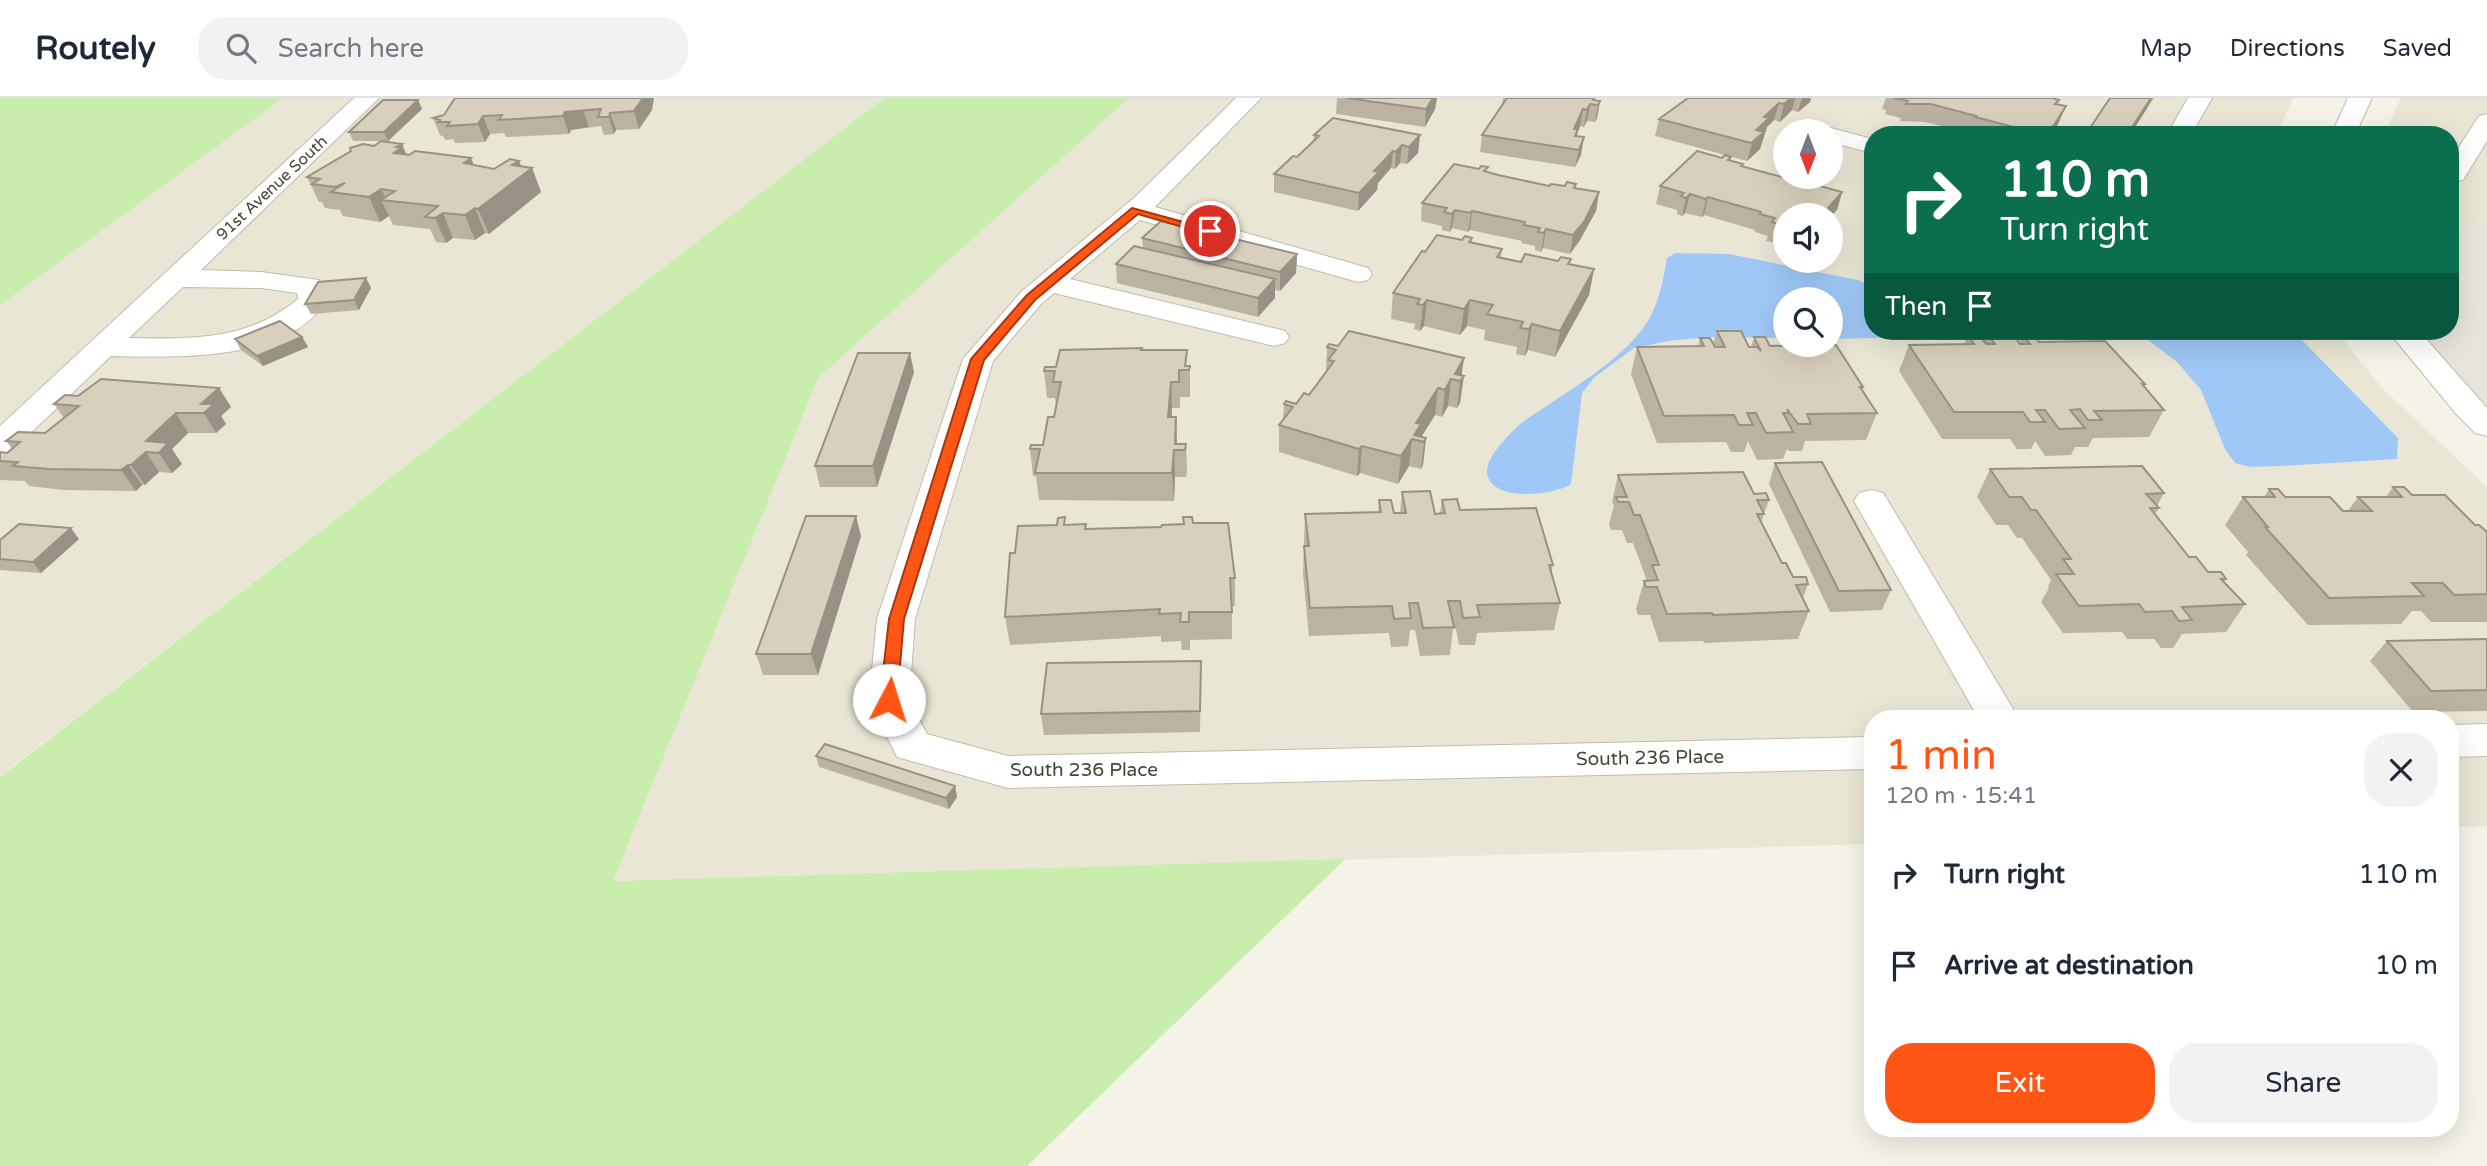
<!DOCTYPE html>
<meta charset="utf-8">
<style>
body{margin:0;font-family:"Varela Round",sans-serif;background:#f2f2f3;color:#1f2937;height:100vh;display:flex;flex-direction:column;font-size:26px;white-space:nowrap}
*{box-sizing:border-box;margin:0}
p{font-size:23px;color:#747a83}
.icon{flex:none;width:38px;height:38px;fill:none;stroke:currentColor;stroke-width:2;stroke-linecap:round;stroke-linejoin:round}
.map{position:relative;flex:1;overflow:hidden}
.drawer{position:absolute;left:1864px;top:612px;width:595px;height:427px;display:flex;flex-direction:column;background:#fff;border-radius:28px;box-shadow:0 7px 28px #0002}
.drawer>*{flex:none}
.guide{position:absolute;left:1864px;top:28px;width:595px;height:214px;border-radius:28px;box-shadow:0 7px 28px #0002;background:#0b6e4f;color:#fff;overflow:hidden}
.needle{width:46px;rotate:180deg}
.controls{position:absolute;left:1773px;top:21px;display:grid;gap:14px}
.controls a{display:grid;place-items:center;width:70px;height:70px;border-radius:50%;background:#fff;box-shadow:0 7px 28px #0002;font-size:35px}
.pin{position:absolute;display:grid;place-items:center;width:60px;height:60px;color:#fff;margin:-30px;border:4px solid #fff;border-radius:50%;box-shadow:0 2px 7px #0007}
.me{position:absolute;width:77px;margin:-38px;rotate:5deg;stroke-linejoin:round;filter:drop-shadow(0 0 5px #0008)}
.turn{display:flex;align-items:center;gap:24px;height:147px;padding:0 21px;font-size:32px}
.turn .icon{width:91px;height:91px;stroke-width:2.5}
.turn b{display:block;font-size:49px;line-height:60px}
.then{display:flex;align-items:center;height:66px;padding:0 21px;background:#0003;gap:14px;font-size:26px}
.round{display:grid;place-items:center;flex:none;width:74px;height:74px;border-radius:28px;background:#f2f2f3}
.summary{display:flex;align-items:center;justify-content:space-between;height:119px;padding:0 21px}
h1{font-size:42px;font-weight:600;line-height:52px;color:#ff5515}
.button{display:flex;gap:14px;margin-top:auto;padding:14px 21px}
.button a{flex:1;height:80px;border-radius:28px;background:#ff5515;color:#fff;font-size:28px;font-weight:600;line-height:80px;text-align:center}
.button a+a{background:#f2f2f3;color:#1f2937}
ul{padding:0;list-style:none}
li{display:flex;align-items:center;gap:21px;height:91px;padding:0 21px}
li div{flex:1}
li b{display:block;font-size:26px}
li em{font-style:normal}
header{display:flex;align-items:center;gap:42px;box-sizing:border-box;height:98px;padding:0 35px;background:#fff;border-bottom:2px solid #e0e1e3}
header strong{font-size:33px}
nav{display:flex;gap:38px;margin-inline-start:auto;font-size:24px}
.search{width:490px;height:63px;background:#f2f2f3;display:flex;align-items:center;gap:18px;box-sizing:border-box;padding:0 24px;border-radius:28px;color:#747a83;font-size:26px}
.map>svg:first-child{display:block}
.residential{fill:#eae6d5;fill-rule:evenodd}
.industrial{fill:#e8e4dc}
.green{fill:#c8edad}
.water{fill:#9fc8f7}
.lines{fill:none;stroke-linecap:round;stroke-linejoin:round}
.minor-casing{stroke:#c2bca9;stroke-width:2}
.minor{fill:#fff;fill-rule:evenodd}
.wall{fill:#bab3a2}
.shaded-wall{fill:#979284}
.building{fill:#d8d0bc;stroke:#979284;stroke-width:2}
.route{fill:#ff5515;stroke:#a6370e;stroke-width:2}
.labels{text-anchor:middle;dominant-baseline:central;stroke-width:5;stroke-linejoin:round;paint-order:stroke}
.far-street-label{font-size:16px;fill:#494436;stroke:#fff}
.street-label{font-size:19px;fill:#494436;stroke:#fff}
</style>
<header>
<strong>Routely</strong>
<div class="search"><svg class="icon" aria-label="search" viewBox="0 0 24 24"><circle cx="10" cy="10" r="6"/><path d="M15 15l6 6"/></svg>Search here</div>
<nav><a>Map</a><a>Directions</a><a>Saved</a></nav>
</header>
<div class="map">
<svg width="2487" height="1068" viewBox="0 0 2487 1068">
<rect width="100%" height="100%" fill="#f5f3e8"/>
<path class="residential" d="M282,0H884L0,678V206Z
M1129,0H2293L2276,37H1872V233H2336L2382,290L2487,389V728L2450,729V621H1872V746L613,783L818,279ZM1785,33H1830V79H1785ZM1785,117H1830V163H1785ZM1785,201H1830V247H1785Z
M2401,0H2487V124L2450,132V37H2383Z"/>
<path class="industrial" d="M2487,124V321L2403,233H2450V132Z"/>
<path class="green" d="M0,0H283L0,207Z
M884,0H1129L818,280L613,783L1345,761L1027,1068H0V679Z"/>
<path class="water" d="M1675,155L1729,156L1858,182L1872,188V233H1936L1925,239L1831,241L1830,201H1785V240L1713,239L1668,243L1634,250L1595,279L1582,295L1571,386C1555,397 1496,404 1488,379C1482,363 1506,340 1516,330C1526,320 1540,313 1551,305C1584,283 1623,259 1646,226C1658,209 1664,180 1667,160Z
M2136,233H2293L2398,340L2397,361L2281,368L2250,369L2235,365L2225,351L2201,292L2177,264Z"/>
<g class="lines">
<g class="minor-casing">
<path id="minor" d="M354,0H379L201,172L261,174L319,182L327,203C285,265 176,259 111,258L12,353L0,356V328ZM183,189L261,190L297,195L298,201C247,243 193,241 129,240Z
M1236,0H1261L1155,109L1368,170L1372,176L1368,182L1358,184L1140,122L1070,181L1285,233L1289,239L1285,245L1274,248L1054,195L1041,206L993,263L915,521L909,602L927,636L1008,658L1872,639V671L1008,690L897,659L869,602L877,521L963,261L1021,194L1134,100Z
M2188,0H2212L2191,37H2167Z
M2348,0H2372L2355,37H2331Z
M2487,16V43L2463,82L2450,84V63L2479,18Z
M1831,30L1872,41V55L1830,44V33H1822Z
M2388,233H2419L2487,310V338L2475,335L2457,317Z
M1871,392L1883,395L1888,403L2019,621H1979L1854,403L1859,395Z
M2487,626V658L2450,659V627Z"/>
</g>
<use href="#minor" class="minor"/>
</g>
<path class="wall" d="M455,0L652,12L639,31L616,32L614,36L604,37L601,28L571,32L569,36L506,39L504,35L490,36L485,44L455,45L453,41L445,42L444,39L440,37L433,20L444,17Z
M1337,0H1437L1435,11L1425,29L1336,16Z
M1503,0L1600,3L1597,20L1595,24L1587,23L1584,29L1580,28L1577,36L1581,57L1575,69L1480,54L1482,37L1502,8Z
M1688,0H1811L1810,4L1798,14L1792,12L1780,24L1774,22L1767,29L1760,51L1747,63L1655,38L1659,21Z
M1886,0H2052L2059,2L2057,6L2066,8L2058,26L2052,37H1969V35L1925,24L1900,23L1901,20L1885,16L1886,12L1882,11Z
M2110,0H2154L2130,37H2087L2090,30Z
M418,2L422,11L388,43H353L349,34Z
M1314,37H1420L1418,55L1407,66L1400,65L1395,71L1391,70L1378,85L1377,92L1358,113L1274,94V76L1297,59L1313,43Z
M351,53L406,56L494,71L519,63L522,69L532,70L541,94L489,136L485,135L475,142L453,140L446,145L436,144L430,131L393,127L389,118L380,124L343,118L340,112L325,110L322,104H319L307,79Z
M1731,59L1730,63L1743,66V69L1793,82L1842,94L1837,112L1785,117V144L1775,141L1772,144L1766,143L1768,138L1755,134V132L1704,117L1702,119L1685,115L1682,118L1677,116V112L1656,106L1660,88L1722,60Z
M1487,74L1498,77L1549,88L1575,90L1599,94L1596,113L1580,142L1570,156L1543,150L1541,154L1535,152V148L1521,145L1522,143L1470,132L1468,134L1452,130L1450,134L1442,132V128L1421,123L1422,105Z
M1142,140L1297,156L1296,175L1280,193L1275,192V200L1258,219L1117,185L1116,166L1143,150Z
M1472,140V144L1502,151L1501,159L1521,164L1570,166L1594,171L1589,197L1555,259L1528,252L1525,258L1516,256L1517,249L1484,242L1485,232L1467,228L1460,237L1424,228L1420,233L1414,231L1415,226L1391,221L1393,195L1425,154Z
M366,180L371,190L359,212L311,216L305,206Z
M1717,233L1749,249H1751L1754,239L1770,248L1863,289L1862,292L1877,315L1866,342L1805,343L1802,353H1789L1787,351L1783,361L1757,362L1748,343L1744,354H1731L1726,344L1657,345L1631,276L1637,249L1698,248L1700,240L1713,246Z
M1983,233H2010L2019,245L2023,237L2145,286L2143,288L2164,312L2149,339L2093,340L2088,349H2075L2071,357L2045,358L2035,343L2031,351H2017L2010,341H1942L1899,273L1909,247L1964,246L1968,237L1980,239Z
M302,239L308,249L263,268L241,252L235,241Z
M1327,249L1462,278L1460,305L1457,310L1448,308L1442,319L1435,317L1421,339L1426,340L1423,367L1421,371L1409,368L1398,386L1360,375L1357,378L1279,354V327L1283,322L1284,306H1296L1309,297L1326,274Z
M1142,252L1190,268V299H1180V310H1172V319L1177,346H1186L1187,374L1186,379H1175L1174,403L1039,402L1036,378H1033L1030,351L1043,347L1054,319L1056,308L1055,300H1047L1044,273L1056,269Z
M914,274L877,389H820L815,368Z
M219,290L231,309L221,318L226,326L216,335H188L172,351L182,366L172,375L159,374L145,387H142L136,393L64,392L29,388L25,383L0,382V354L7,355L12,351L6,343L45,335L64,320L54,306L78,298Z
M1775,365L1891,492L1882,512L1830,514L1769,386Z
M1990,371L2164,395L2157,408L2159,410L2155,416L2189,459L2208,474L2226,481L2224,484L2245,506L2226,534L2182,536L2173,550H2161L2154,541H2127L2122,534L2063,535L2041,504L2049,490L2048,488L2051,482L2022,440H2017L2008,427H1996L1977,399Z
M1618,377L1754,396L1769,402L1761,424L1782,465L1793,479L1808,486L1803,500L1809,513L1798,541L1704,545L1703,543L1659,544L1650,517H1638L1636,511L1644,483H1647L1633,445H1627L1622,432H1611L1609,426L1614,408L1612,404Z
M2393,389L2475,427L2487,434V524H2431L2421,513H2412L2401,526L2308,527L2246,457L2248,454L2225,427L2243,399H2264L2269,391L2285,399L2343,413H2348L2358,399H2386Z
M1402,394L1435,416L1440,415L1442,402L1553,467L1551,476L1560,505L1554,532L1477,535L1475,547H1459L1456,531H1453L1450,557L1420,558L1415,532H1410L1408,548L1391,549L1389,535L1309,538L1303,476L1305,416L1378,414L1379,402L1394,415H1400Z
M1193,425L1235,480V508H1232V541L1190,542V552H1182L1181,543L1161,544V538L1010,547L1005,519L1015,455L1057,427H1065L1086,431L1161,429Z
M861,438L818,577H763L756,556Z
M79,441L41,475L0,472V442Z
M2487,541V613L2413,614L2370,563L2387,543Z
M1201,584L1200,634L1044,637L1041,616Z
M816,658L955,688L957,699L949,711L819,669Z"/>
<path class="shaded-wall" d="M643,0H654L652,12L639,31L634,13Z
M1431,0H1437L1435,11L1425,29L1426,11Z
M1791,0H1795L1792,12L1780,24L1784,6Z
M1802,0H1811L1810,4L1798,14Z
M2151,0H2152L2147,10L2130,37H2127Z
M418,2L422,11L388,43L384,34Z
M1600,3L1597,20L1595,24L1598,7Z
M1779,5L1774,22L1767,29L1760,51L1747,63L1756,32L1764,19Z
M1590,6L1587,23L1584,29L1587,12Z
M2066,8L2058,26L2052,37H2046L2047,33Z
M1583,11L1580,28L1577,36L1575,49L1574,31Z
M583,12L589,29L571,32L569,36L563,18L565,14Z
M610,15L616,32L614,36L609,19Z
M483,18L490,36L485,44L478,26Z
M1420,37L1418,55L1407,66L1409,49Z
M1584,39L1581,57L1575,69L1579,52Z
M402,46L412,70L394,55L396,49Z
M1402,47L1400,65L1395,71L1396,54Z
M1393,53L1391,70L1378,85L1377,92L1358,113L1359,95L1374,73Z
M471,60L481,84L464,65Z
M519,63L524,76L532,70L541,94L489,136L478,111L512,67Z
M381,91L387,102H381L389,118L380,124L369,99Z
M1599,94L1596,113L1580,142L1570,156L1573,137Z
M1842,94L1837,112L1830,119V117H1822Z
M1690,96L1685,115L1682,118L1686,100Z
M1708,99L1704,117L1702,119L1706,101Z
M475,110L485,135L475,142L465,117Z
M1455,112L1452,130L1450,134L1452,116Z
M1472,113L1470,132L1468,134L1471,115Z
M443,115L453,140L446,145L435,120Z
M1781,123L1775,141L1772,144L1778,126Z
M1546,131L1543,150L1541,154L1544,135Z
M1297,156L1296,175L1280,193V174Z
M1594,171L1589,197L1555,259L1560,233Z
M366,180L371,190L359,212L354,202Z
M1275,181V200L1258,219V200Z
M1427,202L1424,228L1420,233L1423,207Z
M1470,202L1467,228L1460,237L1464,211Z
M1532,226L1528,252L1525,258L1529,231Z
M302,239L308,249L263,268L257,258Z
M910,255L914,274L877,389L873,368Z
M1464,260L1461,281L1464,278L1460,305L1457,310L1460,283L1455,276Z
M1451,281L1448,308L1442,319L1445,292Z
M1171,284L1172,310L1169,346L1168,319Z
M219,290L231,309L221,318L226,326L216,335L204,315L201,306Z
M1438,290L1435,317L1420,341L1414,337L1416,325Z
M176,315L188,335L172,351L182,366L172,375L159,355L146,343Z
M1176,319L1177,346H1175Z
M1426,340L1423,367L1421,371L1424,344Z
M1412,341L1409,368L1398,386L1401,358Z
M1362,348L1360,375L1357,378L1359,351Z
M1174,352L1175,379L1174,403L1172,375Z
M146,354L159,374L145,387L131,367Z
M128,367L142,387L136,393L121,372Z
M856,418L861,438L818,577L811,556Z
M71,430L79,441L41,475L33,464Z
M955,688L957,699L949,711L946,700Z"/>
<path class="building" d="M455,0H643L634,13L610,15L609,19H598L601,11L565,14L563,18L499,22L502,17L483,18L478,26L447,28L450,24H438L440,22L433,20L444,17Z
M1346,0H1433L1426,11Z
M1507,0H1594L1593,2L1600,3L1598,7L1590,6L1587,12L1583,11L1574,31H1578L1575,38L1584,39L1579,52L1482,37Z
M1688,0H1791L1784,6L1779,5L1764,19L1769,20L1756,32L1764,34L1751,45L1659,21Z
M1894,0H2052L2059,2L2055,6L2066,8L2054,27L2047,33L2041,31L2038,35L2016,30L2014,32L2007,31L2010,28L1975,19L1976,18L1931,6H1906L1908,3Z
M2110,0H2151L2127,37H2121L2090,30Z
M383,2H418L384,34H349Z
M1333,20L1420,37L1409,49L1402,47L1396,54L1393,53L1374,73L1379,74L1359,95L1274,76L1293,58L1297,59L1319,38L1314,37Z
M381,43L402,46L396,49L401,50L394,55L409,57L415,53L471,60L464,65L494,71L510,61L519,63L512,67L532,70L478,111L475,110L465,117L443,115L435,120L425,119L438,108L381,102L395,93L381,91L369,99L331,94L345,85L335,89L312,86L320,81L307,79L351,53L350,50L363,46L374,48Z
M1697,53L1722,60L1725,57L1731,59L1728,62L1743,66L1741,68L1793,82L1809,85L1812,82L1818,84L1816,87L1842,94L1822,117H1785V124L1781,123L1778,126L1772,124L1775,120L1760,116L1761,114L1708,99L1706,101L1690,96L1686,100L1681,98L1684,95L1660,88Z
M1454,66L1479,71L1481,68L1488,69L1484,73L1498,77L1549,88L1551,86L1565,88L1567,84L1576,86L1574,90L1599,94L1584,124L1573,137L1546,131L1544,135L1538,134L1540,130L1524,127L1525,124L1472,113L1471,115L1455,112L1452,116L1444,114L1447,110L1422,105Z
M1161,123L1297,156L1280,174L1142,140Z
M1437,137L1462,142L1465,138L1472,140L1469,144L1502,151L1497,159L1521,164L1525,156L1558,163L1561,159L1571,161L1568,166L1594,171L1560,233L1532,226L1529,231L1520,230L1523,224L1487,216L1493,207L1470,202L1464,211L1427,202L1423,207L1417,206L1420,201L1393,195L1422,153L1425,154Z
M1134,148L1275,181L1258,200L1116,166Z
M366,180L354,202L305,206L318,184Z
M280,223L302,239L257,258L235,241Z
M1349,233L1464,260L1455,276L1464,278L1460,283L1451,281L1445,292L1438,290L1416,325L1421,326L1414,337L1426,340L1424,344L1412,341L1401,358L1362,348L1359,351L1279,327L1293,309L1284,306L1286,303L1296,306L1304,295L1309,297L1334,263L1328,262L1336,252L1327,249L1329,246L1338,248Z
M1717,233H1741L1749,249H1757L1761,253L1754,239H1765L1770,248L1836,247L1863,289H1860L1877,315L1807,316L1811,326H1798L1787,311L1789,315H1783L1793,334L1766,335L1756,315H1747L1753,327H1739L1734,317L1664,318L1637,249L1704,248L1700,240H1710L1715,249H1725Z
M1985,233H2010L2020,246H2030L2023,237H2033L2039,244L2105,243L2145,286H2142L2164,312L2094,313L2102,322H2088L2080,311L2070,312L2085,330L2059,331L2045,312H2036L2045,324H2030L2023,314H1954L1909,247L1974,246L1968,237H1979L1986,246H1995Z
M1142,250L1141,252H1187L1185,268H1190L1189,272H1179V284H1171L1168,319H1176L1175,346H1186L1185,352H1174L1172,375H1035L1040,351H1030L1031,347H1043L1048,319H1054L1061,284H1053L1055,273H1044L1045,269H1056L1060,252Z
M858,255H910L873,368H815Z
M101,281L219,290L201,306H214L204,315H176L146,343L168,345L159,355L146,354L131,367H128L121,372L49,371L13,368L18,364L0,363V354L7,355L20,344L6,343L18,334L45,335L79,308L54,306L65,297L78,298Z
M1822,364L1891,492L1839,493L1775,365Z
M2142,368L2164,395L2146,396L2159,410H2150L2189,459H2196L2208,474H2221L2226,481H2221L2245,506L2182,509L2192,522L2179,523L2172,513L2145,514L2139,506L2079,508L2056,476H2074L2063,461H2071L2036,412H2031L2022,399H2009L1990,371Z
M1743,374L1754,396L1766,395L1769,402H1757L1764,416H1757L1782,465H1786L1793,479H1806L1808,486L1796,487L1809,513L1713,517L1712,515L1667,516L1657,489H1646L1644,483L1658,482L1652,467H1659L1640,417H1634L1629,404H1618L1616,399H1627L1618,377Z
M2393,389H2404L2412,397H2445L2475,427H2479L2487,434V496L2454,497L2443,485H2412L2424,498L2329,500L2265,429H2268L2243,399H2275L2269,391H2278L2285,399H2330L2343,413H2372L2358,399H2402Z
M1430,393L1435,416L1445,415L1442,402L1457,401L1460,412L1536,410L1553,467H1549L1560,505L1477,507L1480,519L1463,520L1460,503H1448L1454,529L1423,530L1418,505H1409L1411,520L1394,521L1392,508L1310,510L1304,448H1309L1305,416L1381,414L1379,402H1391L1394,415H1406L1402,394Z
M806,418H856L811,556H756Z
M1065,419L1064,427L1086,426L1085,431L1161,429L1162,427L1184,426L1183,419H1192L1193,425H1228L1235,480H1230L1232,514H1189V524H1180L1181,515L1159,516L1160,511L1005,519L1010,455H1015L1018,428L1057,427L1058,420Z
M19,426L71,430L33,464L0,461V442Z
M2487,541V592L2431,593L2387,543Z
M1201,563L1200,613L1041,616L1047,565Z
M825,646L955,688L946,700L816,658Z"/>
<path class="route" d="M1132,110L1216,133L1210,137L1138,116L1035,202L984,262L904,521L897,602L895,607H883L880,602L889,521L971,261L1027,197Z"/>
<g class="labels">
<g class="far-street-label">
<text transform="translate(272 90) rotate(-43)">91st Avenue South</text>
</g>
<g class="street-label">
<text transform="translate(1650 660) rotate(-1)">South 236 Place</text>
<text x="1084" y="672">South 236 Place</text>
</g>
</g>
</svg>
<div class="controls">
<a><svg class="needle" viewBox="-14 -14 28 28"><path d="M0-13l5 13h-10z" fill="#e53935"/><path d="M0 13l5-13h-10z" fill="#747a83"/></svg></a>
<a><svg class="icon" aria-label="sound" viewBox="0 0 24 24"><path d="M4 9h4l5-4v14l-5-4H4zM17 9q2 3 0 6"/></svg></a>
<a><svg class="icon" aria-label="search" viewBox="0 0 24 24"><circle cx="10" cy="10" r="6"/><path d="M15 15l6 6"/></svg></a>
</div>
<div class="pin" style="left:1210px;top:133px;background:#d93025"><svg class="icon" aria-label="arrive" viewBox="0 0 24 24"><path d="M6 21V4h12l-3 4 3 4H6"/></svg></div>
<svg class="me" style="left:889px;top:602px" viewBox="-20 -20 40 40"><circle r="19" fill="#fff"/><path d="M0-13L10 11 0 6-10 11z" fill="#ff5515"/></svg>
<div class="guide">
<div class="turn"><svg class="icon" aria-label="right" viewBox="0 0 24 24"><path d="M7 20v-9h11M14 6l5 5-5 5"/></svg><div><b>110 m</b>Turn right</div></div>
<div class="then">Then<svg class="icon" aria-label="arrive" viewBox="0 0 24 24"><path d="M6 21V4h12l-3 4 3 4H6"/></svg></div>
</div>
<section class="drawer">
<div class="summary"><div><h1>1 min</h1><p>120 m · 15:41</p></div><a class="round"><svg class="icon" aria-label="close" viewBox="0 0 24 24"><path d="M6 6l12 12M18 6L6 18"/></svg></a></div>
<ul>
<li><svg class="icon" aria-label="right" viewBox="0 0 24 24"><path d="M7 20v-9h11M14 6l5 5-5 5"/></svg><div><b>Turn right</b></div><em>110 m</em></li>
<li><svg class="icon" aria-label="arrive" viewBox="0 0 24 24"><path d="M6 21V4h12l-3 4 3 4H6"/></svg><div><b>Arrive at destination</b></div><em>10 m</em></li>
</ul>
<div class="button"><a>Exit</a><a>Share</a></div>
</section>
</div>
